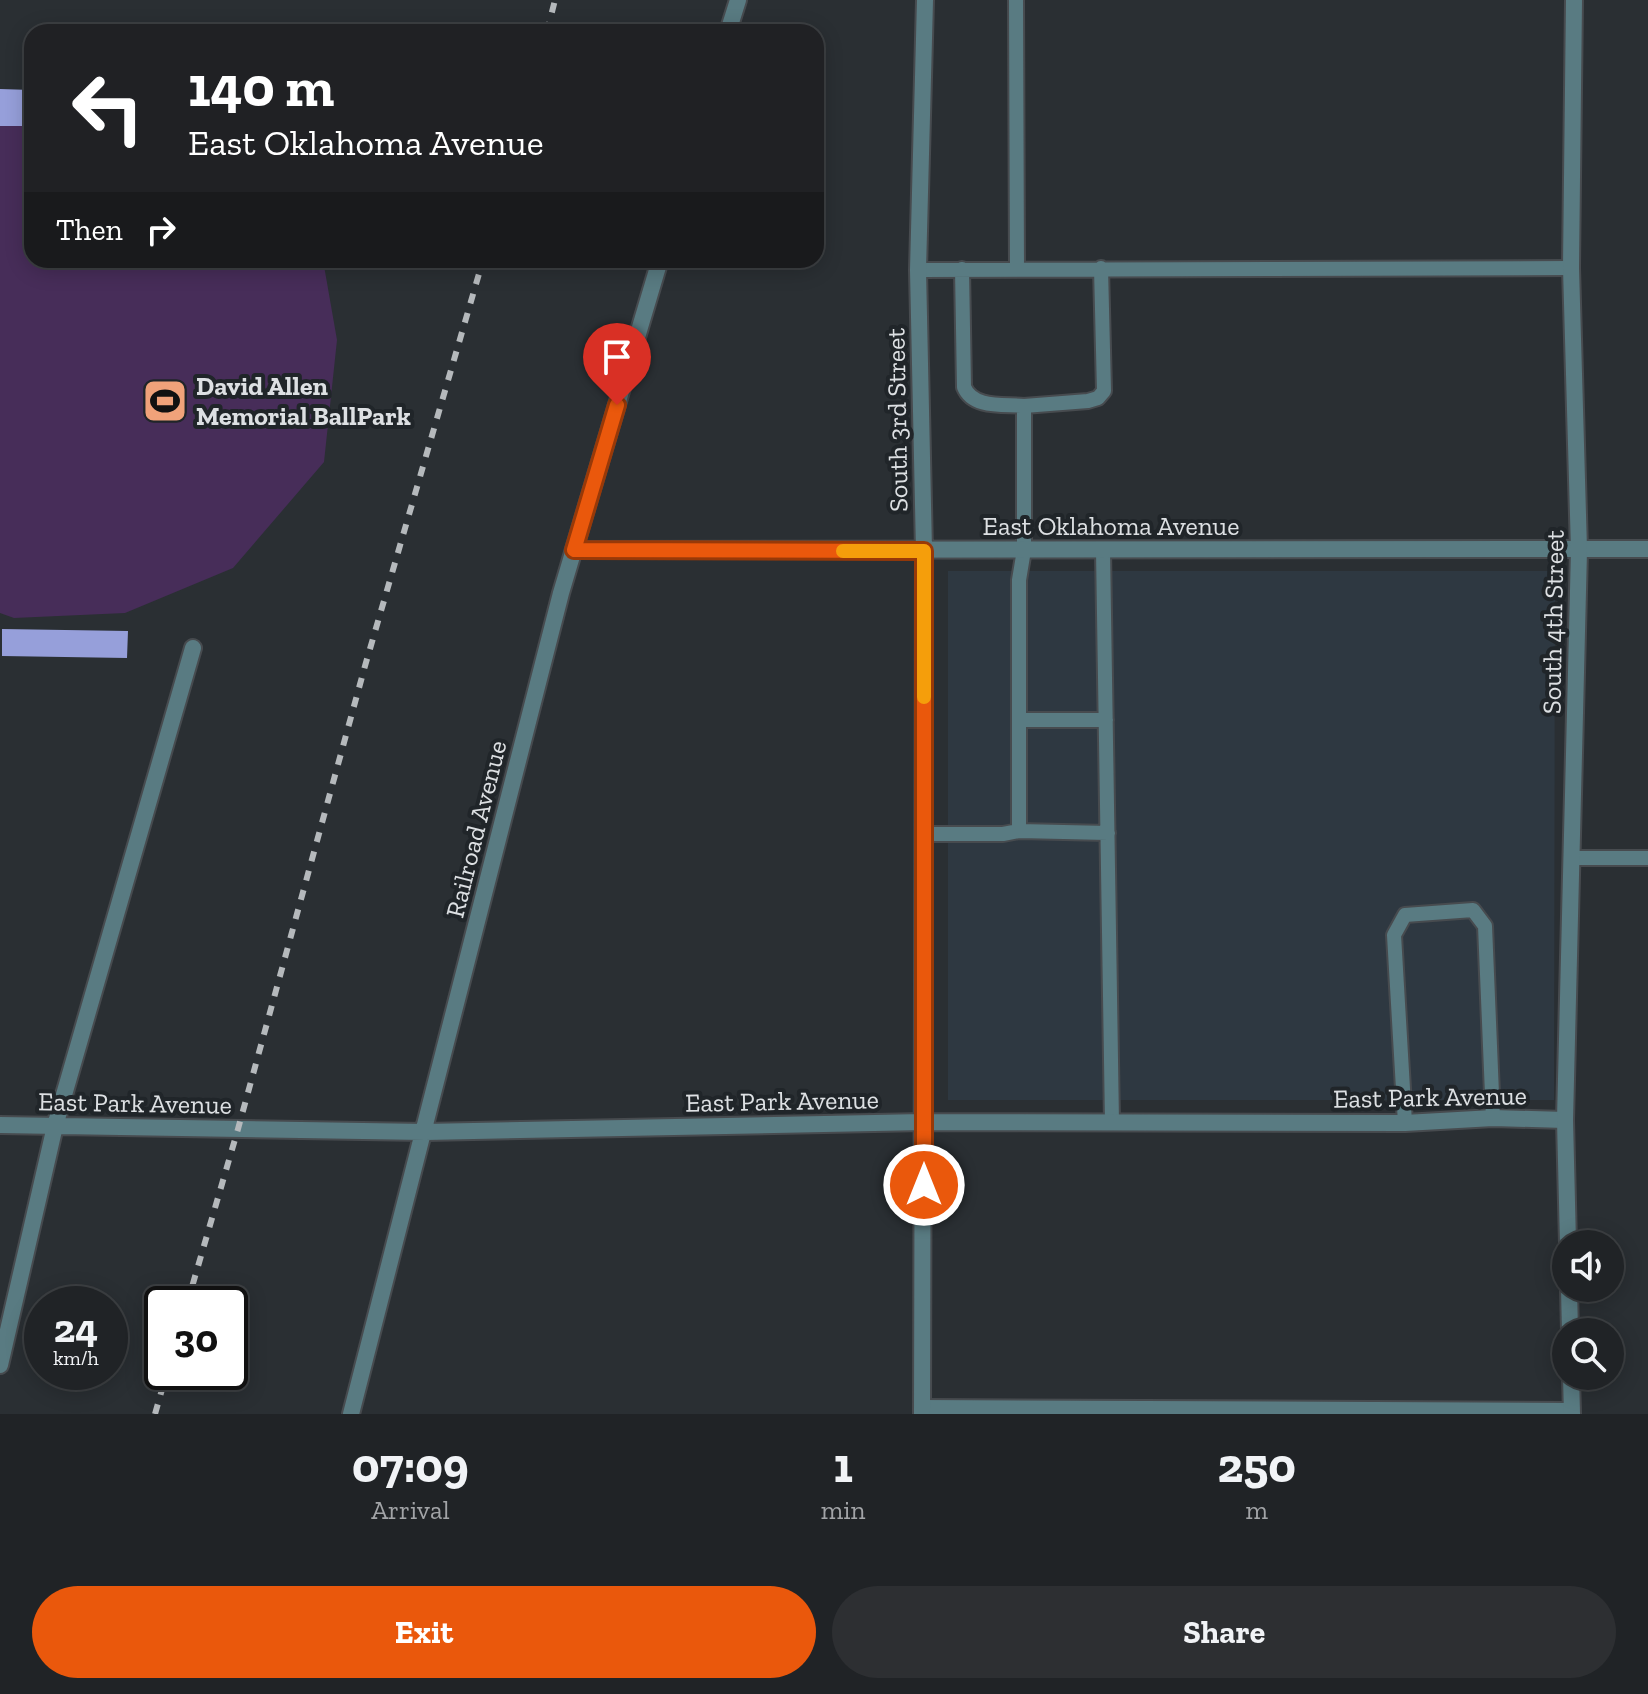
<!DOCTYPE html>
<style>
body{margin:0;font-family:"Zilla Slab",serif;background:#2d2f32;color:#f1f3f6;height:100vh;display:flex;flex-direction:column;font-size:30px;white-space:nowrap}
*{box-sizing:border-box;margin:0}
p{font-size:26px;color:#a2a4a7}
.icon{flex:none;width:44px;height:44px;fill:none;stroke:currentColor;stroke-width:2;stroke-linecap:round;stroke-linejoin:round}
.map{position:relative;height:1414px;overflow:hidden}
.sheet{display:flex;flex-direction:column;background:#202326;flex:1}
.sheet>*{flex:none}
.banner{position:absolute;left:24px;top:24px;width:800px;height:244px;border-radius:24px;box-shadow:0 4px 20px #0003,0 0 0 2px #3d4043;background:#202124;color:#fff;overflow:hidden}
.fabs{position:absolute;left:1552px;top:1230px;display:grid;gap:16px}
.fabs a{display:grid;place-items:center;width:72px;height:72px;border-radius:50%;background:#202326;box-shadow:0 4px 20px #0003,0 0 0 2px #3d4043;font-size:40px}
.speed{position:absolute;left:24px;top:1286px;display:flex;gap:16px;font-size:40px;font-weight:700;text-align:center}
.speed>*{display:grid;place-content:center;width:104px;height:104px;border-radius:50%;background:#202326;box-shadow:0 4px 20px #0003,0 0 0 2px #3d4043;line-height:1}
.speed small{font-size:20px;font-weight:400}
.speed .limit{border:4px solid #111;border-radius:12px;background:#fff;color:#111}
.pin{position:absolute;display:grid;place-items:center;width:68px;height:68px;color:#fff;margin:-82px -34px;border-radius:50% 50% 50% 0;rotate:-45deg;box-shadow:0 0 8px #0007}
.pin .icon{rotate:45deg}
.me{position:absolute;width:88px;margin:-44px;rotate:0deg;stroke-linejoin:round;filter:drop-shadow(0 0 6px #0008)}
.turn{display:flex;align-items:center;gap:28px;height:168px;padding:0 32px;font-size:36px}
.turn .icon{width:104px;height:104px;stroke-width:2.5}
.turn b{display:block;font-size:56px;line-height:68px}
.then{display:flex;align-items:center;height:76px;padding:0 32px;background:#0003;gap:16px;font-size:30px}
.eta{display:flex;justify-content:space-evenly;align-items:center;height:136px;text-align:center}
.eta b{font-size:48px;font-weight:700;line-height:56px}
.cta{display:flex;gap:16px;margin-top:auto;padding:16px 32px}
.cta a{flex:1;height:92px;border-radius:48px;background:#ea580c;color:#fff;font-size:32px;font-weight:700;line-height:92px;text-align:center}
.cta a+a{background:#2d2f32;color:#f1f3f6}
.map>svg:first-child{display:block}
.built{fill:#2e3841}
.green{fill:#472d59}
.building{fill:#969fda}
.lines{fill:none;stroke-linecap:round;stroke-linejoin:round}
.service-casing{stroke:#474b4f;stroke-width:18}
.minor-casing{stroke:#474b4f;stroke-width:20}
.tertiary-casing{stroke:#474b4f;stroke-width:20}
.service{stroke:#597b82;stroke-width:14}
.minor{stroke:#597b82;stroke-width:16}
.tertiary{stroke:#597b82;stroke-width:16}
.rail{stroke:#b5b9bc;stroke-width:6;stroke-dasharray:10 10;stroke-linecap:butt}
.route-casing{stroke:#983908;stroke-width:20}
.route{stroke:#ea580c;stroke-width:14}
.slow{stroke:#f59e0b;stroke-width:14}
.labels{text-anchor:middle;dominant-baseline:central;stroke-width:8;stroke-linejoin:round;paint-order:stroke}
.poi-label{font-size:26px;font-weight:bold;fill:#dde0e3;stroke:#202529;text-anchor:start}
.street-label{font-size:26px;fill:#dde0e3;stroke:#202529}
</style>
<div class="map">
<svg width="1648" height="1414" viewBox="0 0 1648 1414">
<rect width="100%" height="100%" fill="#2a2f33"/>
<path class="built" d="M948,571H1555L1554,1100H948Z"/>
<path class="green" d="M32,122V260H323L337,340L324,462L233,568L125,613L14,618L0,613V123Z"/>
<path class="building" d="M0,89L32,90V126H0Z
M2,629L128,631L127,658L2,656Z"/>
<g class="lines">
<g class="service-casing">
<path id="service" d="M1016,0L1017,269
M962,269L964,387C973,409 1004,404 1024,406
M918,270L1571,268
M1103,550L1112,1123
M1020,720H1106
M1019,831L1108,833
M924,834H1003L1019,831V580L1024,550V406L1088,401L1098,398L1104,391L1101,268
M1573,858H1648
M1405,1123L1394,935L1405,915L1473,910L1485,926L1493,1118
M922,1407L1572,1410"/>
</g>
<g class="minor-casing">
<path id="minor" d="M728,32L738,0
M574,550L1648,549
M0,1125L425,1132L924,1122L1405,1123L1493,1118L1565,1120
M0,1365L55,1126L193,648
M351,1414L561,593L660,260
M922,1414L924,551L918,270L925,0"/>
</g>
<g class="tertiary-casing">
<path id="tertiary" d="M1568,1244L1565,1120L1579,550L1571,268L1574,0
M1569,1288L1570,1332
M1571,1376L1572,1414"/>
</g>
<use href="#service" class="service"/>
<use href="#minor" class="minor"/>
<use href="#tertiary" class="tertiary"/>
<path class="rail" d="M547,32L555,0
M187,1304L238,1129L365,666L483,260
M155,1414L167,1372"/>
</g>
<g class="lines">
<g class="route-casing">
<path id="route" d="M617,405L574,550L924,551V1185"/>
</g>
<use href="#route" class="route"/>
<path class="slow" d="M843,551H924V697"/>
</g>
<defs>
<g id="stadium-square" transform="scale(2.3)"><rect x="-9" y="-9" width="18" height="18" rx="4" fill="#f0a27a" stroke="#202529"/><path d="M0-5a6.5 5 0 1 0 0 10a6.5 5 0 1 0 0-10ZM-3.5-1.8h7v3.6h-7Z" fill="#111"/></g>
</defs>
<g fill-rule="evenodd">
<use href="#stadium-square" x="165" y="401"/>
</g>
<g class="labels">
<g class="poi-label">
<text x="196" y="386">David Allen<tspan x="196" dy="30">Memorial BallPark</tspan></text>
</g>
<g class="street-label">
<text transform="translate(897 420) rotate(-91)">South 3rd Street</text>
<text x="1111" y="526">East Oklahoma Avenue</text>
<text transform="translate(1553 622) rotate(-89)">South 4th Street</text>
<text transform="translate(476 829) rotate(-76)">Railroad Avenue</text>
<text transform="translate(1430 1097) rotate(-1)">East Park Avenue</text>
<text transform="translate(782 1101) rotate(-1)">East Park Avenue</text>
<text transform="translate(135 1103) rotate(1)">East Park Avenue</text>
</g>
</g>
</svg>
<div class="fabs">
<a><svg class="icon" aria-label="sound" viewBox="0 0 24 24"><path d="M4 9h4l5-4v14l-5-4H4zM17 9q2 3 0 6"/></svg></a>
<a><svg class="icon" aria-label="search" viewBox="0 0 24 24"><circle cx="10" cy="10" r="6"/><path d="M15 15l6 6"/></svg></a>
</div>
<div class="speed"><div>24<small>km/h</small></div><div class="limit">30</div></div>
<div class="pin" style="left:617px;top:405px;background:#d93025"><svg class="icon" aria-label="arrive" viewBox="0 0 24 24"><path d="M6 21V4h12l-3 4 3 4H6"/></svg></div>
<svg class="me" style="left:924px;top:1185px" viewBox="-20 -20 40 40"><circle r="17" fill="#ea580c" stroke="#fff" stroke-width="3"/><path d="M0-11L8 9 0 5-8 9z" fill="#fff"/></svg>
<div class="banner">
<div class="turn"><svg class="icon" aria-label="left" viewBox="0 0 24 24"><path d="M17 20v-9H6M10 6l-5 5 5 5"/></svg><div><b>140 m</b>East Oklahoma Avenue</div></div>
<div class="then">Then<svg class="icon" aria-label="right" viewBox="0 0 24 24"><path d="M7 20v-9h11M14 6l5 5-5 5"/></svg></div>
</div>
</div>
<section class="sheet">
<div class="eta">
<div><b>07:09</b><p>Arrival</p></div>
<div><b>1</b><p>min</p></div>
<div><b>250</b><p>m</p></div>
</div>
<div class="cta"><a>Exit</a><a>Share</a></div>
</section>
